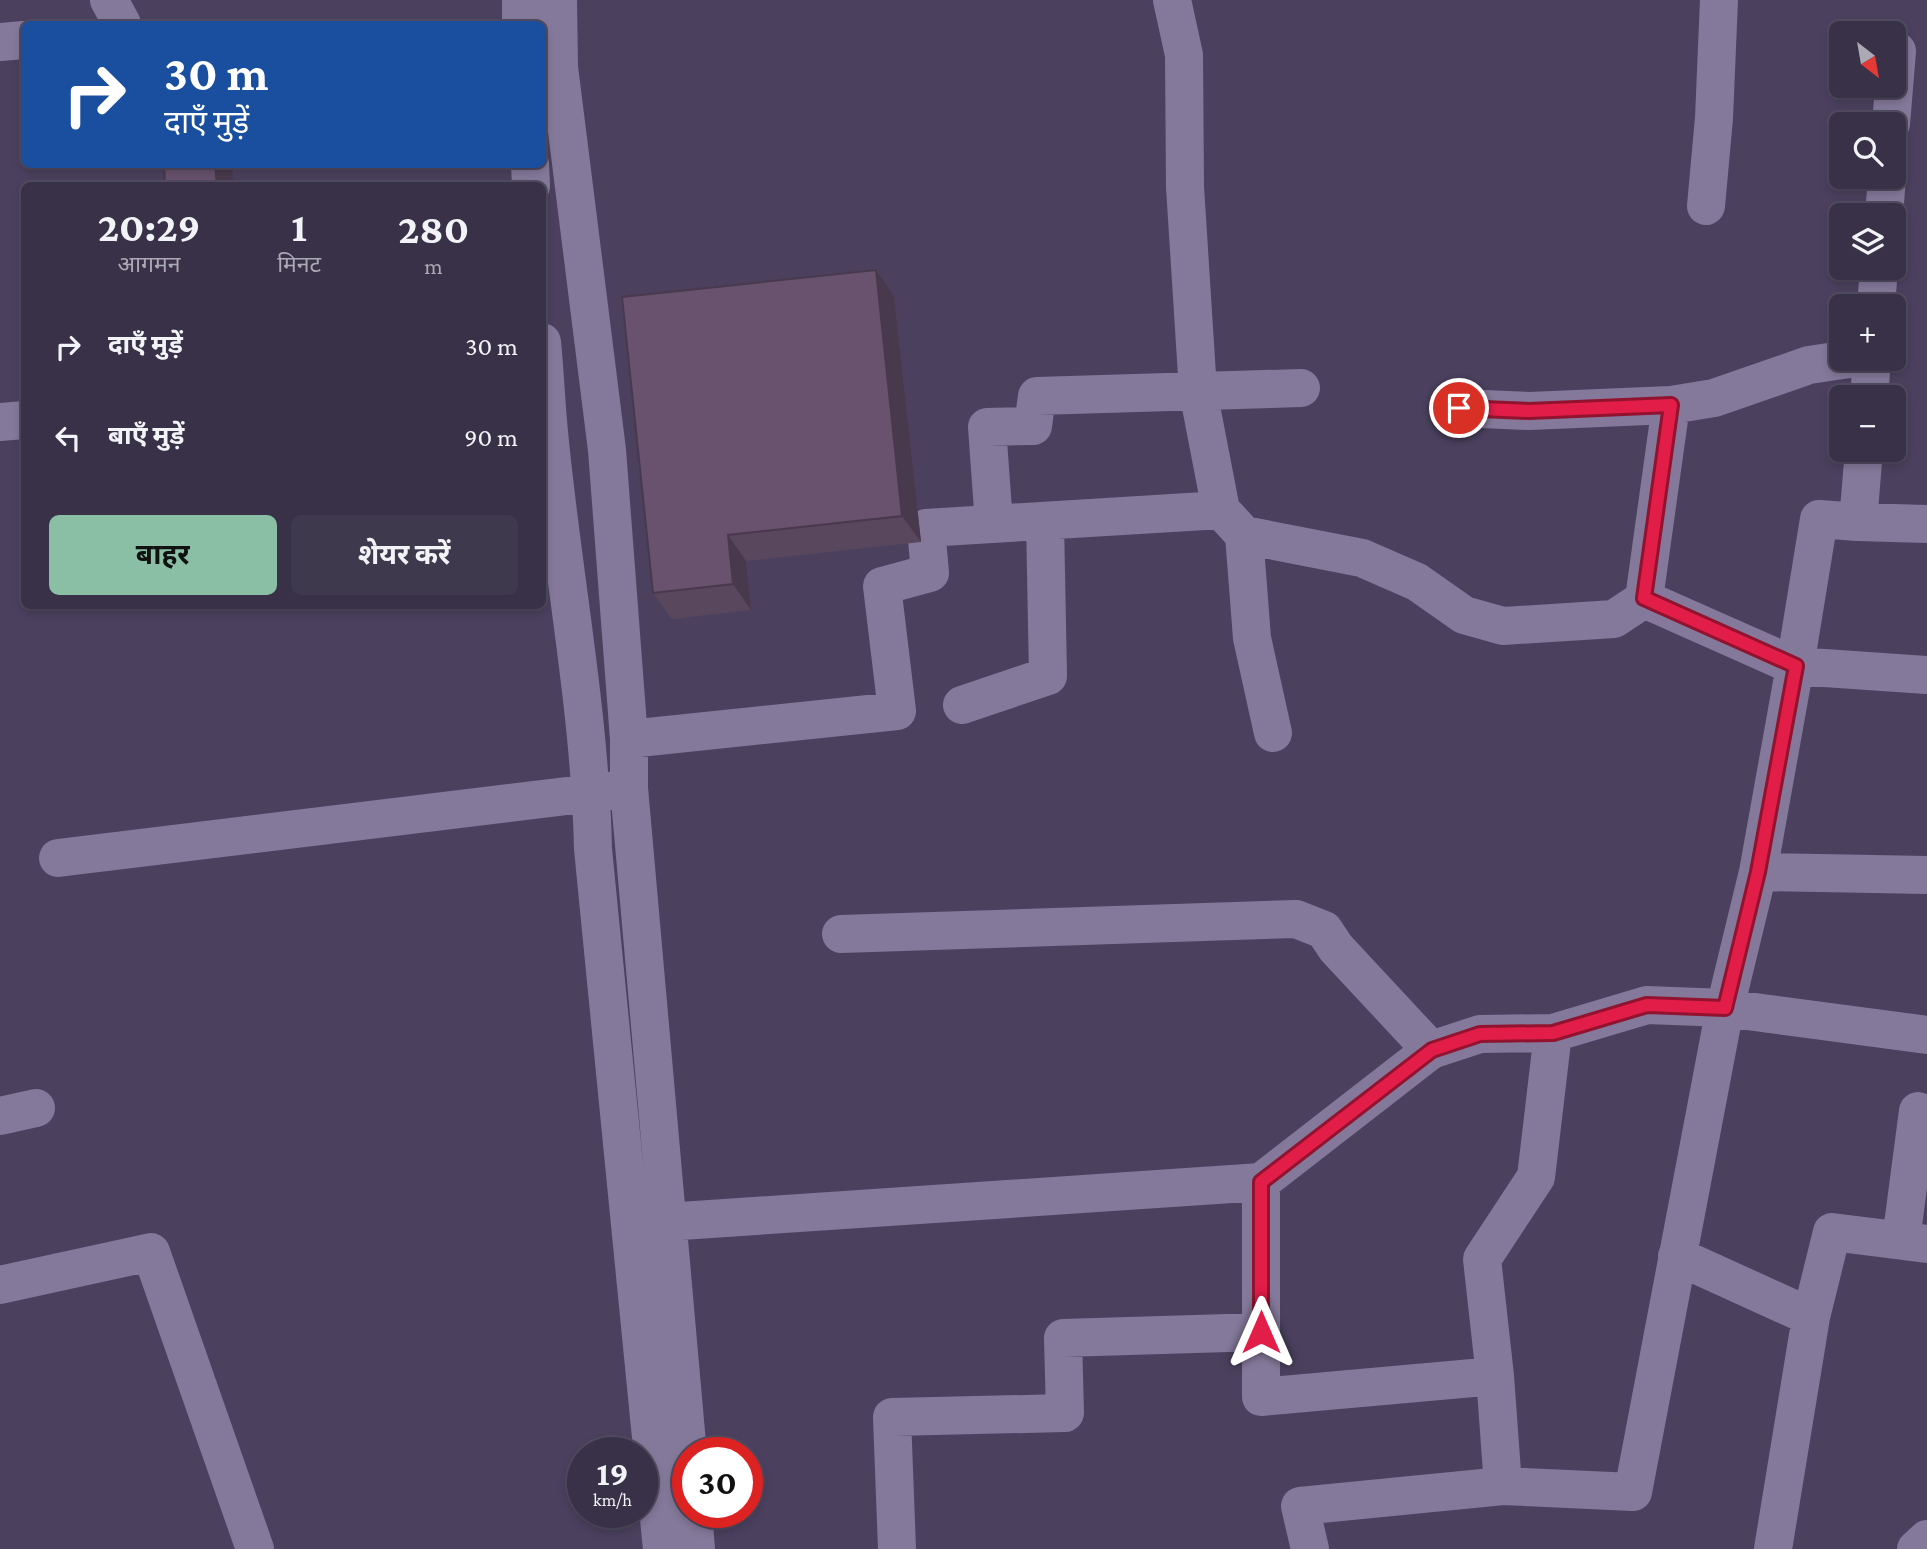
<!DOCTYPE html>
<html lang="hi">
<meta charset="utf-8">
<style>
body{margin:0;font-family:"Crimson Pro","Noto Sans Devanagari",serif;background:#3f394e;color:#f1f3f6;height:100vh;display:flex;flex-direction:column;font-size:26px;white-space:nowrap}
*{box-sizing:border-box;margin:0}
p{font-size:23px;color:#aba9b4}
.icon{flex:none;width:38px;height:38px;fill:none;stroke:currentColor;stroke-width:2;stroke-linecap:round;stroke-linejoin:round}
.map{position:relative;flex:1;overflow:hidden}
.panel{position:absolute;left:21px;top:182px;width:525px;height:427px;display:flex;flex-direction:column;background:#383147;border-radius:10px;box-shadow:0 4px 10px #0003,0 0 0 2px #524c60}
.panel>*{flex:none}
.guide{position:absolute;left:21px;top:21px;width:525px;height:147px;border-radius:10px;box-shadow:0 4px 10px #0003,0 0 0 2px #524c60;background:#1a4fa0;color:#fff;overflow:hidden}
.needle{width:46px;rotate:149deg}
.tools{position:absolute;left:1829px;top:21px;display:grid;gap:14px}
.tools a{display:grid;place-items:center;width:77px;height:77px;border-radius:10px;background:#383147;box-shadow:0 4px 10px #0003,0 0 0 2px #524c60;font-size:35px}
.speed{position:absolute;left:567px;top:1437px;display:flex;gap:14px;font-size:35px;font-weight:700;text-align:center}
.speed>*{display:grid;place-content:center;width:91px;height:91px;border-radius:50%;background:#383147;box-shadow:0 4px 10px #0003,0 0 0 2px #524c60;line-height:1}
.speed small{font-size:18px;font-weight:400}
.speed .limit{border:10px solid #d22;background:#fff;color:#111}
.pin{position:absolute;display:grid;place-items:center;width:60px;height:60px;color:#fff;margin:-30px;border:4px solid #fff;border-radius:50%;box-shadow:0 2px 7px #0007}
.me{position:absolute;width:77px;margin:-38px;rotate:0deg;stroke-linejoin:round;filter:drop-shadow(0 0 5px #0008)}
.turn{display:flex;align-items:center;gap:24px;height:147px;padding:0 28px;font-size:32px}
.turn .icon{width:91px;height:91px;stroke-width:2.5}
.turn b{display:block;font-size:49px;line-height:60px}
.eta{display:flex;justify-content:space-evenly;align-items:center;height:119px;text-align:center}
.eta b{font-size:42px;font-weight:700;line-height:49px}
.button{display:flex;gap:14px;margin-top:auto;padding:14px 28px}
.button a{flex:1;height:80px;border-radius:10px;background:#8abfa5;color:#111;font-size:28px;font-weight:700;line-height:80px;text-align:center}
.button a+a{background:#3f394e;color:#f1f3f6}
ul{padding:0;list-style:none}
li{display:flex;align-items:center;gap:21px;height:91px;padding:0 28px}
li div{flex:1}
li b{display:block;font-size:26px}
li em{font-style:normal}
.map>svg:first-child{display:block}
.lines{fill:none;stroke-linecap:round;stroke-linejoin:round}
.minor{stroke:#84799a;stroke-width:38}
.wall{fill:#59475e}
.shaded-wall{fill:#49394c}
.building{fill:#68526d;stroke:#49394c;stroke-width:2}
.route-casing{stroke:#92132f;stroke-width:18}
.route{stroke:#e11d48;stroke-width:12}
</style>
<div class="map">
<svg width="1927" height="1549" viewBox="0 0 1927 1549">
<rect width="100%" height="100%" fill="#4b415f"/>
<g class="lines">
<path class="minor" d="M109,0L122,24
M521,0V24
M558,0L559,67L607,450L629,739V788L688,1455
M1172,0L1184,55L1185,187L1198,391L1221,510
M0,42L24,40
M1891,124L1897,51
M530,164L531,186
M1706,206L1714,118L1719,0
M1884,215L1887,177
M1876,306L1879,268
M542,342C545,372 546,402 549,432C562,571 590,709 593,849L662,1549
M1869,397L1872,359
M1459,408L1529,411L1671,405
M0,422L24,420
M1864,450L1858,522L1819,519L1795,666L1927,675
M1858,522L1927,524
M994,524L987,427L1033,426L1037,396L1301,388
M1244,535L1252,638L1273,733
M962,705L1048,676L1045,521
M629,739L897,711L882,586L930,573L926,528L1221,510L1244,535L1362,558L1417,582L1464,615L1503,626L1614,619L1644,599L1671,405L1714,398L1809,365L1849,359
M58,858L616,790
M1758,872L1927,875
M841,934L1296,919L1324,930L1336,948L1431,1050
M0,1116L36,1108
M1261,1182L1431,1050L1480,1034L1553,1033
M666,1222L1261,1182V1397L1495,1376L1503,1486L1633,1492L1725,1008L1758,872L1795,666L1644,599
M1901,1240L1918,1111
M1677,1256L1811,1317
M0,1285L151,1252L255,1549
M1495,1376L1482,1259L1536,1177L1553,1033L1647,1005L1725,1008L1927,1035
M693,1512L696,1549
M897,1549L892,1417L1065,1413L1063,1338L1261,1332
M1310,1549L1300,1506L1503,1486
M1773,1549L1811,1317L1832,1232L1927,1244
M1916,1549L1927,1539"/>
</g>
<path class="wall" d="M894,296L921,542L746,561L751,610L672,619L653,593Z"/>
<path class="shaded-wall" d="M215,164H232L233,186H217Z
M876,270L894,296L921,542L902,516Z
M728,535L746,561L751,610L733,584Z"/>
<path class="building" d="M164,164H215L217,186H165Z
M876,270L902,516L728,535L733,584L653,593L622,297Z"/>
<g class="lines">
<g class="route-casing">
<path id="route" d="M1261,1332V1182L1432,1050L1480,1034L1553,1033L1647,1005L1725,1008L1758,872L1796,666L1644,598L1671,405L1529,411L1459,408"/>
</g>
<use href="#route" class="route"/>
</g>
</svg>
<div class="tools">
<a><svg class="needle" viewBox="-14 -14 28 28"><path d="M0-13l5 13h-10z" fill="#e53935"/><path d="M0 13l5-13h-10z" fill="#aba9b4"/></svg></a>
<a><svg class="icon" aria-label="search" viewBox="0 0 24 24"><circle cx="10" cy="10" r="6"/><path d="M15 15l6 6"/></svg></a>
<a><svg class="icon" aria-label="layers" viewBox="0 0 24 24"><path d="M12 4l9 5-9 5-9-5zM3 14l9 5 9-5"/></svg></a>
<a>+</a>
<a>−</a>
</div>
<div class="speed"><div>19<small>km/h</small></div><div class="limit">30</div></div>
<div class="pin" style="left:1459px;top:408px;background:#d93025"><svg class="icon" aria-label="arrive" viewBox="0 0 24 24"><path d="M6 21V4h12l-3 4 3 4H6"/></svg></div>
<svg class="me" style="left:1261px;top:1332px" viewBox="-20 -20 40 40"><path d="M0-17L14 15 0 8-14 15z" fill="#e11d48" stroke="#fff" stroke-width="4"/></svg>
<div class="guide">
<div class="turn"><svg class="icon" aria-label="right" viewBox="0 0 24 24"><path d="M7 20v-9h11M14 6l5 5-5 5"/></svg><div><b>30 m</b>दाएँ मुड़ें</div></div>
</div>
<section class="panel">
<div class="eta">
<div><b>20:29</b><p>आगमन</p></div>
<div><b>1</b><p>मिनट</p></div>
<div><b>280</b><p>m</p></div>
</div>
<ul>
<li><svg class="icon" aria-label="right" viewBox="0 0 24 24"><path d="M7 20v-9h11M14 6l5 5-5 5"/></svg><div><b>दाएँ मुड़ें</b></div><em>30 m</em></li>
<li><svg class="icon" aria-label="left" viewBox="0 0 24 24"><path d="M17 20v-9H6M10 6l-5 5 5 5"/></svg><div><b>बाएँ मुड़ें</b></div><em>90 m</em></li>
</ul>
<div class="button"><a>बाहर</a><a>शेयर करें</a></div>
</section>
</div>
